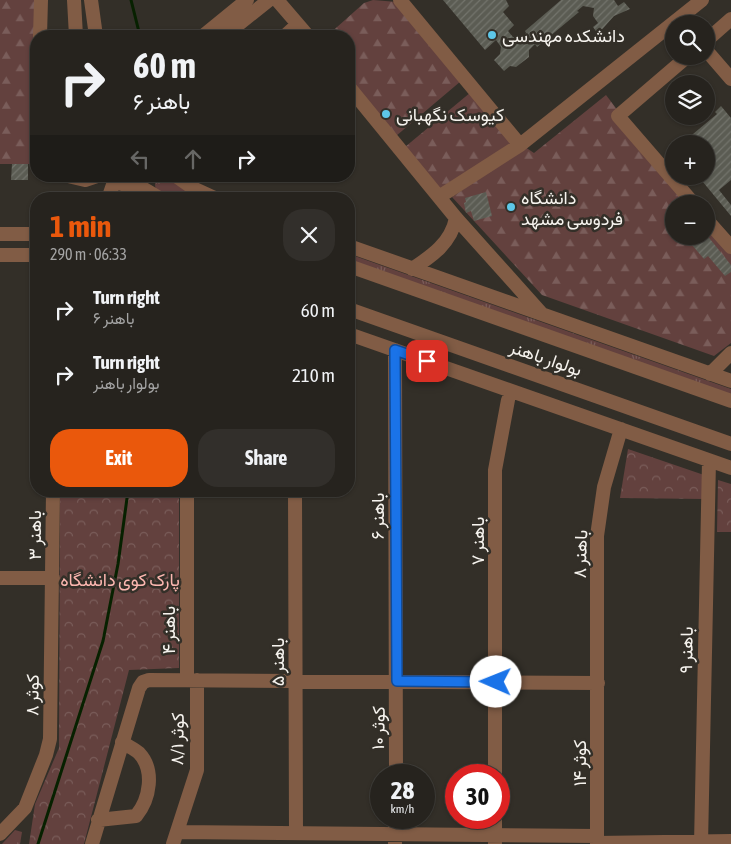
<!DOCTYPE html>
<meta charset="utf-8">
<style>
body{margin:0;font-family:"Asap Condensed",Vazirmatn,sans-serif;background:#322f2b;color:#f1f3f6;height:100vh;display:flex;flex-direction:column;font-size:19px;white-space:nowrap}
*{box-sizing:border-box;margin:0}
p{font-size:16px;color:#a4a4a4}
.icon{flex:none;width:28px;height:28px;fill:none;stroke:currentColor;stroke-width:2;stroke-linecap:round;stroke-linejoin:round}
.map{position:relative;flex:1;overflow:hidden}
.sheet{position:absolute;left:30px;top:192px;width:325px;height:305px;display:flex;flex-direction:column;background:#26231e;border-radius:20px;box-shadow:0 1px 4px #0004,0 0 0 1px #42403c}
.sheet>*{flex:none}
.guide{position:absolute;left:30px;top:30px;width:325px;height:152px;border-radius:20px;box-shadow:0 1px 4px #0004,0 0 0 1px #42403c;background:#26231e;color:#f1f3f6;overflow:hidden}
.fabs{position:absolute;left:665px;top:15px;display:grid;gap:10px}
.fabs a{display:grid;place-items:center;width:50px;height:50px;border-radius:50%;background:#26231e;box-shadow:0 1px 4px #0004,0 0 0 1px #42403c;font-size:25px}
.speed{position:absolute;left:370px;top:764px;display:flex;gap:10px;font-size:25px;font-weight:700;text-align:center}
.speed>*{display:grid;place-content:center;width:65px;height:65px;border-radius:50%;background:#26231e;box-shadow:0 1px 4px #0004,0 0 0 1px #42403c;line-height:1}
.speed small{font-size:12px;font-weight:400}
.speed .limit{border:8px solid #d22;background:#fff;color:#111}
.pin{position:absolute;display:grid;place-items:center;width:42px;height:42px;color:#fff;margin:-21px;border-radius:10px;box-shadow:0 2px 8px #0006}
.me{position:absolute;width:55px;margin:-28px;rotate:271deg;stroke-linejoin:round;filter:drop-shadow(0 0 4px #0008)}
.turn{display:flex;align-items:center;gap:18px;height:105px;padding:0 20px;font-size:22px}
.turn .icon{width:65px;height:65px;stroke-width:2.5}
.turn b{display:block;font-size:35px;line-height:42px}
.lanes{display:flex;align-items:center;height:48px;padding:0 20px;background:#0003;justify-content:center;gap:25px;direction:ltr}
.lanes .off{opacity:.35}
.round{display:grid;place-items:center;flex:none;width:52px;height:52px;border-radius:20px;background:#322f2b}
.overview{display:flex;align-items:center;justify-content:space-between;height:85px;padding:0 20px}
h1{font-size:30px;font-weight:700;line-height:38px;color:#ea580c}
.cta{display:flex;gap:10px;margin-top:auto;padding:10px 20px}
.cta a{flex:1;height:58px;border-radius:20px;background:#ea580c;color:#fff;font-size:20px;font-weight:700;line-height:58px;text-align:center}
.cta a+a{background:#322f2b;color:#f1f3f6}
ul{padding:0;list-style:none}
li{display:flex;align-items:center;gap:15px;height:65px;padding:0 20px}
li div{flex:1}
li b{display:block;font-size:19px}
li em{font-style:normal}
.map>svg:first-child{display:block}
.grass{fill:url(#grass-tufts)}
.forest{fill:url(#forest-firs)}
.park{fill:url(#park-crowns)}
.lines{fill:none;stroke-linecap:round;stroke-linejoin:round}
.stream{stroke:#072100;stroke-width:3}
.building{fill:url(#building-hatch)}
.minor{stroke:#815c45;stroke-width:14}
.route-casing{stroke:#114b97;stroke-width:12}
.route{stroke:#1a73e8;stroke-width:9}
.poi-dot{fill:#5dc7e8;stroke:#332f28;stroke-width:2}
.labels{text-anchor:middle;dominant-baseline:central;stroke-width:5;stroke-linejoin:round;paint-order:stroke}
.poi-label{font-size:18px;fill:#f6f3ee;stroke:#332f28;text-anchor:start}
.street-label{font-size:18px;fill:#f6f3ee;stroke:#332f28}
.park-label{font-size:18px;fill:#fcb7b0;stroke:#332f28}
</style>
<div class="map">
<svg width="731" height="844" viewBox="0 0 731 844">
<defs>
<pattern id="grass-tufts" width="24" height="20" patternUnits="userSpaceOnUse" patternTransform="scale(1.25)"><rect width="24" height="20" fill="#63413e"/><path d="M3 7l-1-3M5 7V3M7 7l1-3M15 17l-1-3M17 17v-4M19 17l1-3" fill="none" stroke="#7a5d5a"/></pattern>
<pattern id="forest-firs" width="22" height="20" patternUnits="userSpaceOnUse" patternTransform="scale(1.25)"><rect width="22" height="20" fill="#63413e"/><path d="M5 1l3.5 6h-7zM16 11l3.5 6h-7z" fill="#7a5d5a"/></pattern>
<pattern id="park-crowns" width="20" height="18" patternUnits="userSpaceOnUse" patternTransform="scale(1.25)"><rect width="20" height="18" fill="#63413e"/><path d="M2 6a3 3 0 1 1 6 0M12 15a3 3 0 1 1 6 0" fill="none" stroke="#7a5d5a"/></pattern>
<pattern id="building-hatch" width="6" height="6" patternUnits="userSpaceOnUse" patternTransform="scale(1.25)"><rect width="6" height="6" fill="#5b5c53"/><path d="M-1 1l2-2M0 6l6-6M5 7l2-2" fill="none" stroke="#73746c"/></pattern>
</defs>
<rect width="100%" height="100%" fill="#332f28"/>
<path class="grass" d="M159,176H168L198,199H170L156,193L155,184Z
M349,254L731,389V396L349,261Z
M15,830L22,832L20,844H2Z"/>
<path class="forest" d="M0,0H36L35,164H0Z
M373,0L397,2L461,81L396,136L349,77V36H327L364,3Z
M471,92L513,144L441,190L405,147Z
M606,95L689,204H674V236H706V223L731,252V343L714,356L542,295L452,197L525,147L534,153Z"/>
<path class="park" d="M628,449L704,475V499L620,498Z
M718,480L731,484V532H717Z
M60,491H179V668L129,670L84,844H29L35,804L59,748Z"/>
<g class="lines">
<path class="stream" d="M131,0L140,36
M211,178V176
M38,844L103,641L118,564L128,491"/>
</g>
<path class="building" d="M443,0H506L509,6L503,12L514,25L508,31L513,37L520,38L526,33L525,31L561,0H614L618,6L624,2L630,9L614,16L598,34L593,27L598,23L593,16L594,8L583,6L577,11L579,12L537,47L535,44L529,50V57L516,67L510,66L504,71L494,60L500,54L501,47L496,40L485,50Z
M721,106L731,118V180L719,190L731,205V216L698,176H706V144H681L717,114L715,112Z
M12,164H28V180H11Z
M486,192L492,216L474,221L471,211L466,213L464,203L466,202L465,198Z
M706,234L731,265V272L725,276L708,256L704,259L692,245Z"/>
<g class="lines">
<path class="minor" d="M74,0L76,36
M91,0L96,36
M277,0L308,36
M400,0L520,145
M40,36L41,0
M203,36L247,0
M224,36L269,0
M285,36L297,25
M706,41L731,19
M706,50L731,79
M688,56L618,116L694,204
M349,87L456,218L541,313
M68,176L85,180L97,176
M112,176L122,184L131,185L140,176
M176,176L193,188L217,199
M134,183L161,199
M439,197L520,145L702,0
M108,199L115,179
M706,219L731,247
M0,234H36
M349,246L731,381
M0,255H36
M349,266L731,401
M412,269C432,256 451,243 456,218
M349,309L731,444
M349,334L731,468
M395,350L396,775
M710,374L731,353
M295,491L296,833
M0,578H53
M187,679V491
M495,775V470L508,400
M98,820L136,816C150,799 155,770 139,753C135,749 127,746 122,742
M177,832L597,836
M0,834L25,808L46,755L50,739L53,491
M495,843V818
M597,843L731,841
M92,844L139,688L143,682L149,680L598,683
M173,844L197,770V680
M395,844V818
M597,844V536L604,487L621,429
M701,844L709,461"/>
</g>
<g class="lines">
<g class="route-casing">
<path id="route" d="M427,361L395,350L397,681L496,682"/>
</g>
<use href="#route" class="route"/>
</g>
<g class="poi-dot">
<circle cx="492" cy="35" r="5"/>
<circle cx="386" cy="114" r="5"/>
<circle cx="511" cy="207" r="5"/>
</g>
<g class="labels">
<g class="poi-label">
<text x="502" y="35">دانشکده مهندسی</text>
<text x="396" y="114">کیوسک نگهبانی</text>
<text x="521" y="197">دانشگاه<tspan x="521" dy="21">فردوسی مشهد</tspan></text>
</g>
<g class="street-label">
<text transform="translate(546 358) rotate(19)">بولوار باهنر</text>
<text transform="translate(377 516) rotate(-90)">باهنر ۶</text>
<text transform="translate(34 535) rotate(-90)">باهنر ۳</text>
<text transform="translate(477 541) rotate(-90)">باهنر ۷</text>
<text transform="translate(580 554) rotate(-88)">باهنر ۸</text>
<text transform="translate(168 630) rotate(-90)">باهنر ۴</text>
<text transform="translate(686 650) rotate(-89)">باهنر ۹</text>
<text transform="translate(277 662) rotate(-90)">باهنر ۵</text>
<text transform="translate(32 695) rotate(-89)">کوثر ۸</text>
<text transform="translate(378 728) rotate(-89)">کوثر ۱۰</text>
<text transform="translate(177 739) rotate(-89)">کوثر ۸/۱</text>
<text transform="translate(579 763) rotate(-90)">کوثر ۱۴</text>
</g>
<g class="park-label">
<text x="120" y="579">پارک کوی دانشگاه</text>
</g>
</g>
</svg>
<div class="fabs">
<a><svg class="icon" aria-label="search" viewBox="0 0 24 24"><circle cx="10" cy="10" r="6"/><path d="M15 15l6 6"/></svg></a>
<a><svg class="icon" aria-label="layers" viewBox="0 0 24 24"><path d="M12 4l9 5-9 5-9-5zM3 14l9 5 9-5"/></svg></a>
<a>+</a>
<a>−</a>
</div>
<div class="speed"><div>28<small>km/h</small></div><div class="limit">30</div></div>
<div class="pin" style="left:427px;top:361px;background:#d93025"><svg class="icon" aria-label="arrive" viewBox="0 0 24 24"><path d="M6 21V4h12l-3 4 3 4H6"/></svg></div>
<svg class="me" style="left:496px;top:682px" viewBox="-20 -20 40 40"><circle r="19" fill="#fff"/><path d="M0-13L10 11 0 6-10 11z" fill="#1a73e8"/></svg>
<div class="guide">
<div class="turn"><svg class="icon" aria-label="right" viewBox="0 0 24 24"><path d="M7 20v-9h11M14 6l5 5-5 5"/></svg><div><b>60 m</b>باهنر ۶</div></div>
<div class="lanes"><svg class="icon off" aria-label="left" viewBox="0 0 24 24"><path d="M17 20v-9H6M10 6l-5 5 5 5"/></svg><svg class="icon off" aria-label="ahead" viewBox="0 0 24 24"><path d="M12 20V5M6 11l6-6 6 6"/></svg><svg class="icon" aria-label="right" viewBox="0 0 24 24"><path d="M7 20v-9h11M14 6l5 5-5 5"/></svg></div>
</div>
<section class="sheet">
<div class="overview"><div><h1>1 min</h1><p>290 m · 06:33</p></div><a class="round"><svg class="icon" aria-label="close" viewBox="0 0 24 24"><path d="M6 6l12 12M18 6L6 18"/></svg></a></div>
<ul>
<li><svg class="icon" aria-label="right" viewBox="0 0 24 24"><path d="M7 20v-9h11M14 6l5 5-5 5"/></svg><div><b>Turn right</b><p>باهنر ۶</p></div><em>60 m</em></li>
<li><svg class="icon" aria-label="right" viewBox="0 0 24 24"><path d="M7 20v-9h11M14 6l5 5-5 5"/></svg><div><b>Turn right</b><p>بولوار باهنر</p></div><em>210 m</em></li>
</ul>
<div class="cta"><a>Exit</a><a>Share</a></div>
</section>
</div>
